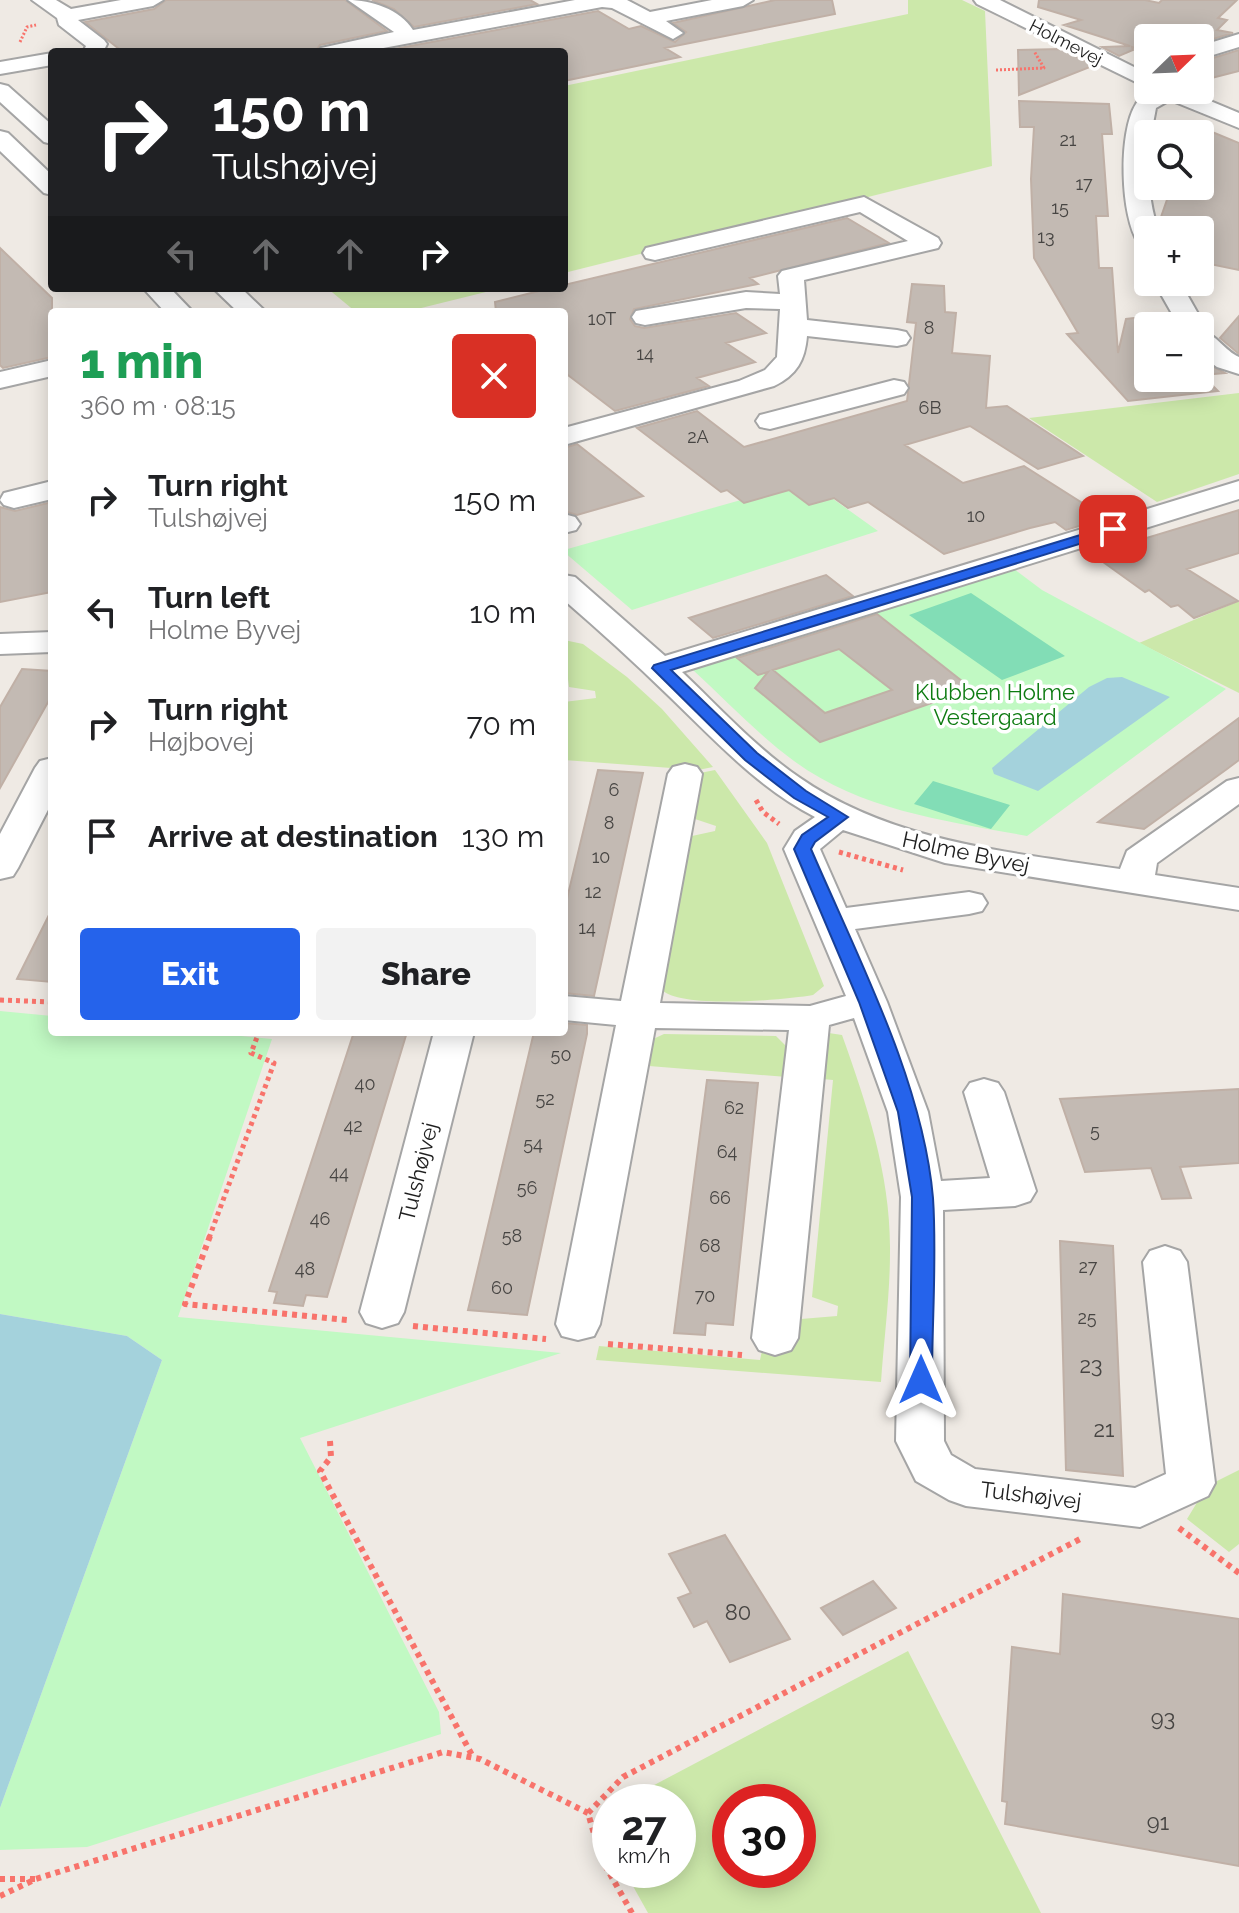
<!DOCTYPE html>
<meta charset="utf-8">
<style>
body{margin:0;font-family:Raleway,sans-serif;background:#f2f2f2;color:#202124;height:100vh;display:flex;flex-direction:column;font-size:30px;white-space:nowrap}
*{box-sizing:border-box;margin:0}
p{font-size:26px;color:#757577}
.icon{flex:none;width:44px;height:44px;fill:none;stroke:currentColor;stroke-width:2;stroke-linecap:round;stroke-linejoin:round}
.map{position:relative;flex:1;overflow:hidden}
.sheet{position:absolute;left:48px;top:308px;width:520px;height:728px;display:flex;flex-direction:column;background:#fff;border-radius:8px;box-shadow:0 4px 20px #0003}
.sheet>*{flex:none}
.top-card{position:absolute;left:48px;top:48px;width:520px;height:244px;border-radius:8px;box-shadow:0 4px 20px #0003;background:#202124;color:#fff;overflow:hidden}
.needle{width:52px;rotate:67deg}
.controls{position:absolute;left:1134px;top:24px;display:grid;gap:16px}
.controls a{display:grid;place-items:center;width:80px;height:80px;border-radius:8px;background:#fff;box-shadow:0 4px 20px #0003;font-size:40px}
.speed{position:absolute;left:592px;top:1784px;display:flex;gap:16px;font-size:40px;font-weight:700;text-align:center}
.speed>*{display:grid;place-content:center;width:104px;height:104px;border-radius:50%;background:#fff;box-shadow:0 4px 20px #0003;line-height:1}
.speed small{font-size:20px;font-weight:400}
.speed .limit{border:12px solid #d22;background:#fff;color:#111}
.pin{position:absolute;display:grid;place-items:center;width:68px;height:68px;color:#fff;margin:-34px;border-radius:16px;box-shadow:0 4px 12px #0006}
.me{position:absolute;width:88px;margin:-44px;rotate:0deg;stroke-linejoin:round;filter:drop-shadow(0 0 6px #0008)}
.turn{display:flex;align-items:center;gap:28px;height:168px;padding:0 32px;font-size:36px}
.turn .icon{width:104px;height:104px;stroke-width:2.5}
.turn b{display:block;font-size:56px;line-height:68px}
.lanes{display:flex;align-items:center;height:76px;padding:0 32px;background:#0003;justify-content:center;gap:40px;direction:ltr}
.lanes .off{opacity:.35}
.round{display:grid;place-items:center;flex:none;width:84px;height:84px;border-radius:8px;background:#f2f2f2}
.summary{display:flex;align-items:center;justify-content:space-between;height:136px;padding:0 32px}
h1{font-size:48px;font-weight:800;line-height:60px;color:#1e9e55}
.button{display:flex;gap:16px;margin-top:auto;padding:16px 32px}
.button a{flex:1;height:92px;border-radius:8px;background:#2563eb;color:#fff;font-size:32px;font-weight:800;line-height:92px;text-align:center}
.button a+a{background:#f2f2f2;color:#202124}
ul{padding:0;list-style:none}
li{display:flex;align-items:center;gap:24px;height:112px;padding:0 32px}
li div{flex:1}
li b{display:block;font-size:30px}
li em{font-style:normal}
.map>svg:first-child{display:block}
.grass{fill:#cce8aa;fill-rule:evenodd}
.park{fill:#c1f9c3}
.pitch{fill:#82ddb6}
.water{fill:#a4d2dc}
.building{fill:#c3bab3;stroke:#c0b0a6;stroke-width:2;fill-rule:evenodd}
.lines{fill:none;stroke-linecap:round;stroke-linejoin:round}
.minor-casing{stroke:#a5a5a5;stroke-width:4}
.path-far2{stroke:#f8736b;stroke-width:3;stroke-dasharray:2 2;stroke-linecap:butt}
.path-far1{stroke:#f8736b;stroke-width:5;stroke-dasharray:4 4;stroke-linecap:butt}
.path{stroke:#f8736b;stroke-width:6;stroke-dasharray:5 5;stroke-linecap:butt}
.minor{fill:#fff;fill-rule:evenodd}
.route{fill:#2563eb;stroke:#184099;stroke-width:2}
.labels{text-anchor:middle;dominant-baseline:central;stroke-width:7;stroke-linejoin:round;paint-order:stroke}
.far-street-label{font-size:18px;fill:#1e1e1e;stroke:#fff}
.number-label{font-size:18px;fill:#474543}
.park-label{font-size:22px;fill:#0d7b11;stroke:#fff}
.street-label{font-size:22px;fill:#1e1e1e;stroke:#fff}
.near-number-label{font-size:22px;fill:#474543}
</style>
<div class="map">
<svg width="1239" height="1913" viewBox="0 0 1239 1913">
<rect width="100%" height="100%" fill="#efeae4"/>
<path class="grass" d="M908,0H962L985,11L992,166L564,273V86L908,14Z
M327,288H502L405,312H356Z
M1239,393V474L1157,502L1029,418Z
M1239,601V693L1139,643Z
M564,640L583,644L627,677L662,709L713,767L698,770L564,760V702L596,698L595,691L569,687L567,671L564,670Z
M715,770L767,843L824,986L813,995C785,1000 681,1009 662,990L692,836L715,831L716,826L695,819L702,777L700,773Z
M822,1032L842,1035C867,1105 891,1176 890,1252C890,1295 884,1339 881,1382L596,1360L599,1346L760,1360L764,1341L801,1319L837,1316L838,1306L812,1297L833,1080L822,1079Z
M664,1034L776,1036L785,1045L787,1077L649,1066L651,1040Z
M1239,1470V1544L1229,1552L1187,1519L1207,1486Z
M908,1651L1041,1913H648L624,1870H678V1802H622ZM798,1802V1870H730V1802Z"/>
<path class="park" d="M808,481L878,531L632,610L564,552V550Z
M1014,569L1042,590L1226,689L1027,836C947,821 862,811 794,761C758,735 726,700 693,670Z
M0,1011L52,1016V1032H202L272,1039L178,1317L561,1353L300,1438L439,1712L441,1734L87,1847L0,1850V1808L162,1360L127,1336L0,1314Z"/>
<path class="pitch" d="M971,593L1065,656L1002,680L909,615Z
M933,781L1010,805L991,829L914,804Z"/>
<path class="water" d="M1122,677L1170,697L1038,791L994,774L992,768L1089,687L1107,678Z
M0,1314L127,1336L162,1360L0,1808Z"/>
<path class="building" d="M166,0H345L387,31L320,45L315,52H123L85,22L154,9Z
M372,0H530L537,4L414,27L394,9Z
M775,0H832L835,14L665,48L680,57L564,81V52H378L598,11L629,29L641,26L675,42L686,32L673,23Z
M1039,0H1145L1159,3L1162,0H1237L1218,18L1227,20L1217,30L1233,33L1200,43V38H1148V52L1132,47L1133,50L1119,56L1102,47L1130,46L1064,25L1081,20L1038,7Z
M1061,49L1095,65L1019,95L1018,50Z
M1239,50V71L1200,81V62Z
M1019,101L1109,104L1112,134H1102L1108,216H1096L1099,268H1112L1118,353L1126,319L1152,316L1161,326H1148V378H1200L1201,360L1225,373L1202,375L1218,391L1128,401L1067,334L1078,333L1034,258L1031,179L1034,127H1020Z
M1200,127L1239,143V270L1200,262V230H1181L1190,218L1161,217L1170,191L1200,194Z
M847,218L889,243L750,278L758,284L634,309L630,319L635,326L644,328L736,313L766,333L726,343L755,362L697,378L709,386L615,411L564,372V312H496L495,302L551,288H564V285Z
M0,248L52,298V357L3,368L0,365Z
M912,284L944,286L945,312L956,313L952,353L990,356L986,408L1007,406L1083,456L1038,469L970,426L905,445L963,483L1024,466L1106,518L1066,530L1055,522L1030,528L944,554L868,502L848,508L834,498L809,505L789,490L744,503L727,490L721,492L637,428L697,411L744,447L907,401L916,323L907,322Z
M1239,316V354L1220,338Z
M577,444L643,496L577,515L564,511V448Z
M52,502V592L0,602V507L15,511Z
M1239,510V553L1187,569L1238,601L1194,618L1178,605L1171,607L1149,590L1145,592L1103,562L1110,560L1092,548L1132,535L1140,540Z
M826,575L853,596L713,638L689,618Z
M877,614L972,689L820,742L755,688L768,672L758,675L737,658ZM839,649L892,690L825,713L773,670Z
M22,669L52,671V695L0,788V707Z
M1239,718V760L1227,769L1144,829L1098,822Z
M598,770L643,773L594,996L564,993V911Z
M52,909V982L17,979Z
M564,1023L587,1025V1034L527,1315L468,1310L534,1032H564Z
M354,1032H407L327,1297L306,1295L303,1306L274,1303L277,1292L269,1291Z
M707,1080L758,1083L733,1325L706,1323L705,1335L674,1333Z
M1239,1089V1163L1180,1167L1191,1198L1162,1199L1151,1168L1085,1172L1060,1099Z
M1060,1241L1113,1246L1123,1476L1066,1470Z
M725,1535L790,1639L730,1662L707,1621L694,1627L678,1598L691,1593L669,1554Z
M873,1581L896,1608L843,1635L821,1608Z
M1063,1594L1239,1619V1866L1005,1824L1007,1802L1002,1801L1012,1647L1060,1654Z"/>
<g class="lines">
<g class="minor-casing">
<path id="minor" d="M32,0H56L71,9L121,0H163L153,6L78,20L104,40L107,44L103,52H83L86,46L59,25L57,18Z
M348,0C371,0 400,9 413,30L575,0H627L650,12L712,0H753L743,6L666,21L683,33L673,39L612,8L602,7L362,52H318L321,48L394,32Z
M974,0H1000L1148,74V88L977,4Z
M1239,34V47L1200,59V46Z
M52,53V65L0,74V62Z
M0,84L8,86L52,125V144L44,142L0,102Z
M1154,90H1184L1239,113V128L1170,100L1156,108L1151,134H1148C1148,170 1147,195 1158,230H1148V246L1139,244C1120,217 1118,132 1136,104C1140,96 1149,93 1154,90Z
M0,131L8,133L52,175V195L44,193L0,151Z
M864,197L938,238L941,243L938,248L804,280L807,320L897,330L906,332L910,338L906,344L897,346L807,336C805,360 797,375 774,386L564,445V428L739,381L765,370L777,357L780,309L746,308L645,325L636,323L632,317L636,311L746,292L780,294L778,276L782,271L908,241L860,212L655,260L646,258L643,253L646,248Z
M1154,282H1180L1205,326L1202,331C1216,334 1225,351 1239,357V374L1217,367L1200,355V326H1179Z
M143,288H170L193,312H165Z
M213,288H241L266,312H238Z
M52,360V376L0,388V372Z
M894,380L904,382L908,388L904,394L770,429L760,427L756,421L760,415Z
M52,481V499L14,508L4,505L0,500L4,493Z
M1239,481V499L682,672C720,708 756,748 800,778C894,843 1010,852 1120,869L1127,851L1227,781L1239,778V804L1157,863L1155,875L1239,888V910L945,863L843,830L820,849L846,908L969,892L982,895L987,903L982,911L969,914L855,929L887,1002L928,1112L941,1181L990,1178L964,1092L970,1083L984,1079L998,1083L1004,1092L1036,1191L1030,1201L1015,1206L943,1210L944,1441L951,1455L975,1469L1135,1488L1166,1474L1143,1262L1150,1251L1165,1246L1180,1251L1187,1262L1215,1483L1208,1496L1140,1527L966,1506L949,1500L916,1481L896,1441L901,1197L888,1112L854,1018L829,1025L798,1338L791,1350L775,1355L759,1350L752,1338L789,1030L655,1028L600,1324L594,1336L578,1340L562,1336L556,1324L616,1025L564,1020V996L621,1001L668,774L673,767L685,764L697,767L702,774L660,1003L810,1006L846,996L784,849L795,831L815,817C758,788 715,740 669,696C635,663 600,631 564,600V575L575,577L665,656Z
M564,514L575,517L580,524L576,530L564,533Z
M52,632V652L0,654V634Z
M52,758V802L18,868L13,876L0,879V834L35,768L40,761Z
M434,1032H474L404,1312L398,1323L382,1328L366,1323L360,1312Z"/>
</g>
<path class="path-far2" d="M20,42L27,27L36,25
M996,70L1044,68L1034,51"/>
<path class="path-far1" d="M756,800L763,812L779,824
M839,852L903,870
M0,1000L52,1002
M209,1238L274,1063L251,1053L259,1032"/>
<path class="path" d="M210,1236L185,1304L347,1320
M413,1326L546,1339
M608,1344L742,1355
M330,1441L331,1457L320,1471L473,1757
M1179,1528L1239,1573
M0,1879H35
M0,1896L36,1879L443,1752L480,1759L588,1813
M632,1913L601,1858L588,1813L623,1777L1082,1538"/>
<use href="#minor" class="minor"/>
</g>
<path class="route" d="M1113,525L1118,526V532L671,670L757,753L806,791L848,817L815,842L811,849C857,956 923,1081 933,1198C937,1257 932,1320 932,1380L929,1386L921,1388L913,1386L910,1380L912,1197L898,1112L859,1002L794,849L802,835L828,817L794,798L745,760L652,668L654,665Z"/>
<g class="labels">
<g class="far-street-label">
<text transform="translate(1066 42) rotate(27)">Holmevej</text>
</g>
<g class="number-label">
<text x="1068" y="139">21</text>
<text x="1084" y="183">17</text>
<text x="1060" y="207">15</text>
<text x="1046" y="236">13</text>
<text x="602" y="318">10T</text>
<text x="929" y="327">8</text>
<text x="645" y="353">14</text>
<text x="930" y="407">6B</text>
<text x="698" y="436">2A</text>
<text x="976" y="515">10</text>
<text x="614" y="789">6</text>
<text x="609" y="822">8</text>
<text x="601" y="856">10</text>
<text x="593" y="891">12</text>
<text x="587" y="927">14</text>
<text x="561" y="1054">50</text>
<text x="365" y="1083">40</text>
<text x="545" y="1098">52</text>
<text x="734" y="1107">62</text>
<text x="353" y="1125">42</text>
<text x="1095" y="1130">5</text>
<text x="533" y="1143">54</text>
<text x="727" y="1151">64</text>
<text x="339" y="1172">44</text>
<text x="527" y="1187">56</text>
<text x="720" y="1197">66</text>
<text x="320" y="1218">46</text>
<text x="512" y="1235">58</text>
<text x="710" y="1245">68</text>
<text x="1088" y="1266">27</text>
<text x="305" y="1268">48</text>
<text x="502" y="1287">60</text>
<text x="705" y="1295">70</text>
<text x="1087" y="1317">25</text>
</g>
<g class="park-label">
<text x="995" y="692">Klubben Holme<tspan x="995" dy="25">Vestergaard</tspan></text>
</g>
<g class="street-label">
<text transform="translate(966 852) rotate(12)">Holme Byvej</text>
<text transform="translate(418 1172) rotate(-76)">Tulshøjvej</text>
<text transform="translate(1031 1495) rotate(7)">Tulshøjvej</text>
</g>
<g class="near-number-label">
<text x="1091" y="1365">23</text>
<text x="1104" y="1429">21</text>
<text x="738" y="1612">80</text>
<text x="1163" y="1718">93</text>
<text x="1158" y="1822">91</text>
</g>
</g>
</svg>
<div class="controls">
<a><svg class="needle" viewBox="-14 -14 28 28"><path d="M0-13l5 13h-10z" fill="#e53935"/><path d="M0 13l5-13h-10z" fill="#757577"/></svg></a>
<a><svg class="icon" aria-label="search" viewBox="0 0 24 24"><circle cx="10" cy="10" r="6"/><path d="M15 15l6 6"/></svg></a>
<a>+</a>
<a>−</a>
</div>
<div class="speed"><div>27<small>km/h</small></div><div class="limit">30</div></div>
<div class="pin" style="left:1113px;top:529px;background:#d93025"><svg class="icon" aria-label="arrive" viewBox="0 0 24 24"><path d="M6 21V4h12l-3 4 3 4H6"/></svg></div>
<svg class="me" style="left:921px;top:1380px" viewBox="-20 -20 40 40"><path d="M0-17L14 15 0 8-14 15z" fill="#2563eb" stroke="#fff" stroke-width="4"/></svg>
<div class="top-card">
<div class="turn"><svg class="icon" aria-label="right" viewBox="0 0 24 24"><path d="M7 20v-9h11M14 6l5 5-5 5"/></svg><div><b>150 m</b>Tulshøjvej</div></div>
<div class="lanes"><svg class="icon off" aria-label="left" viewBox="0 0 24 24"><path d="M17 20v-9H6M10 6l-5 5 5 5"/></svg><svg class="icon off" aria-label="ahead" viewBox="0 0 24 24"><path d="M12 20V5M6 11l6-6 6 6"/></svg><svg class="icon off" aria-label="ahead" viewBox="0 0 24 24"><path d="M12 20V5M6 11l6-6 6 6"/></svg><svg class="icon" aria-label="right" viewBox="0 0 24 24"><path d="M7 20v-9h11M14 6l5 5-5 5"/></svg></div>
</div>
<section class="sheet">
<div class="summary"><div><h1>1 min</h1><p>360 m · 08:15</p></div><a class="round" style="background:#d93025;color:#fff"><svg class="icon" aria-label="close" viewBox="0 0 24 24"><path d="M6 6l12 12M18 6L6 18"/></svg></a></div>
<ul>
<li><svg class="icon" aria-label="right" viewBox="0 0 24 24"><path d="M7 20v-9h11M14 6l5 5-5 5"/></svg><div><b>Turn right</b><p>Tulshøjvej</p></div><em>150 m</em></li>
<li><svg class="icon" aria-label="left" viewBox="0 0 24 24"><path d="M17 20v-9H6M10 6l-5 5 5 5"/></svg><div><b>Turn left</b><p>Holme Byvej</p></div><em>10 m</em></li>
<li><svg class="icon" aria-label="right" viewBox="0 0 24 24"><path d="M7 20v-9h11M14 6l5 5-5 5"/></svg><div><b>Turn right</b><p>Højbovej</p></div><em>70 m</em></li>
<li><svg class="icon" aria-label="arrive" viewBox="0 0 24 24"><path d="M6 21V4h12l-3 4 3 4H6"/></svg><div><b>Arrive at destination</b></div><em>130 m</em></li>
</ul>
<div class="button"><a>Exit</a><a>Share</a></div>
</section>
</div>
